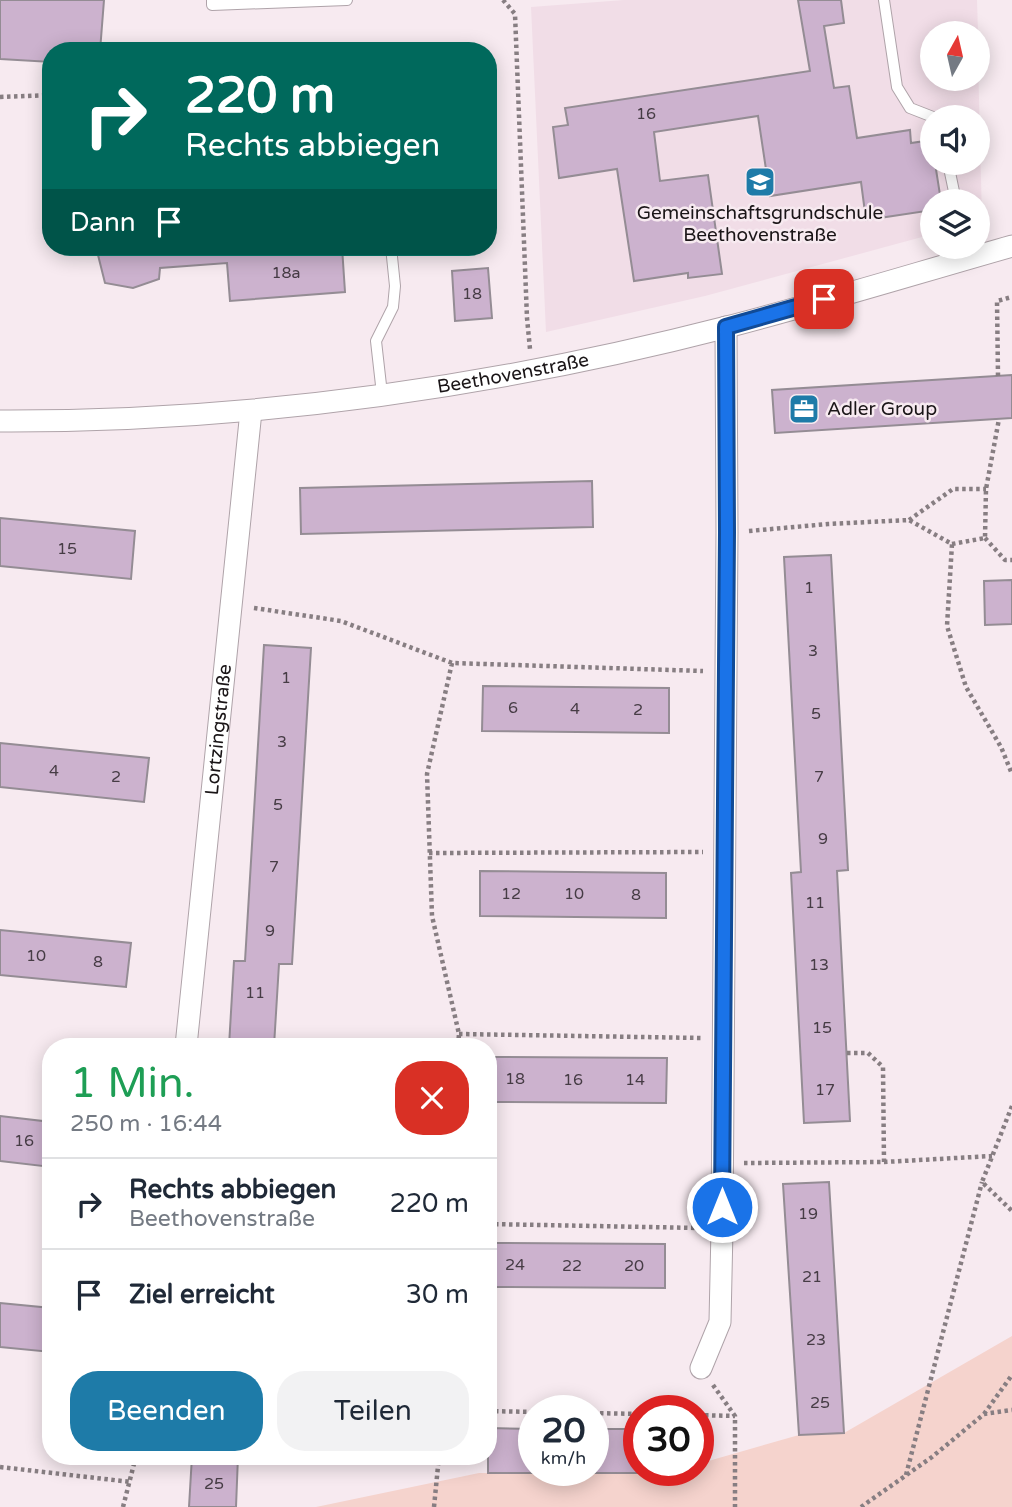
<!DOCTYPE html>
<html lang="de">
<meta charset="utf-8">
<style>
body{margin:0;font-family:"Varela Round",sans-serif;background:#f2f2f3;color:#1f2937;height:100vh;display:flex;flex-direction:column;font-size:26px;white-space:nowrap}
*{box-sizing:border-box;margin:0}
p{font-size:23px;color:#747a83}
.icon{flex:none;width:38px;height:38px;fill:none;stroke:currentColor;stroke-width:2;stroke-linecap:round;stroke-linejoin:round}
.map{position:relative;flex:1;overflow:hidden}
.side{position:absolute;left:42px;top:1038px;width:455px;height:427px;display:flex;flex-direction:column;background:#fff;border-radius:28px;box-shadow:0 4px 18px #0003}
.side>*{flex:none}
.top-card{position:absolute;left:42px;top:42px;width:455px;height:214px;border-radius:28px;box-shadow:0 4px 18px #0003;background:#00695c;color:#fff;overflow:hidden}
.needle{width:46px;rotate:8deg}
.fabs{position:absolute;left:920px;top:21px;display:grid;gap:14px}
.fabs a{display:grid;place-items:center;width:70px;height:70px;border-radius:50%;background:#fff;box-shadow:0 4px 18px #0003;font-size:35px}
.speed{position:absolute;left:518px;top:1395px;display:flex;gap:14px;font-size:35px;font-weight:700;text-align:center}
.speed>*{display:grid;place-content:center;width:91px;height:91px;border-radius:50%;background:#fff;box-shadow:0 4px 18px #0003;line-height:1}
.speed small{font-size:18px;font-weight:400}
.speed .limit{border:10px solid #d22;background:#fff;color:#111}
.pin{position:absolute;display:grid;place-items:center;width:60px;height:60px;color:#fff;margin:-30px;border-radius:14px;box-shadow:0 4px 10px #0006}
.me{position:absolute;width:77px;margin:-38px;rotate:0deg;stroke-linejoin:round;filter:drop-shadow(0 0 5px #0008)}
.turn{display:flex;align-items:center;gap:24px;height:147px;padding:0 28px;font-size:32px}
.turn .icon{width:91px;height:91px;stroke-width:2.5}
.turn b{display:block;font-size:49px;line-height:60px}
.then{display:flex;align-items:center;height:66px;padding:0 28px;background:#0003;gap:14px;font-size:26px}
.round{display:grid;place-items:center;flex:none;width:74px;height:74px;border-radius:28px;background:#f2f2f3}
.summary{display:flex;align-items:center;justify-content:space-between;height:119px;padding:0 28px}
h1{font-size:42px;font-weight:600;line-height:52px;color:#1e9e55}
.cta{display:flex;gap:14px;margin-top:auto;padding:14px 28px}
.cta a{flex:1;height:80px;border-radius:28px;background:#1e7ba8;color:#fff;font-size:28px;font-weight:600;line-height:80px;text-align:center}
.cta a+a{background:#f2f2f3;color:#1f2937}
ul{padding:0;list-style:none}
li{display:flex;align-items:center;gap:21px;height:91px;padding:0 28px;border-top:2px solid #e0e1e3}
li div{flex:1}
li b{display:block;font-size:26px}
li em{font-style:normal}
.map>svg:first-child{display:block}
.built{fill:#f1dde7;fill-rule:evenodd}
.green{fill:#f5d3cd}
.building{fill:#ccb2ce;stroke:#948c94;stroke-width:2}
.lines{fill:none;stroke-linecap:round;stroke-linejoin:round}
.lane-casing{stroke:#afa3a9;stroke-width:12}
.street-casing{stroke:#afa3a9;stroke-width:23}
.path{stroke:#877e82;stroke-width:4.5;stroke-dasharray:3.5 3.5;stroke-linecap:butt}
.lane{stroke:#fff;stroke-width:10}
.street{stroke:#fff;stroke-width:21}
.route-casing{stroke:#114b97;stroke-width:18}
.route{stroke:#1a73e8;stroke-width:12}
.labels{text-anchor:middle;dominant-baseline:central;stroke-width:5;stroke-linejoin:round;paint-order:stroke}
.number-label{font-size:16px;fill:#463c45}
.poi-label{font-size:19px;fill:#1a1517;stroke:#f7eaf0}
.street-label{font-size:19px;fill:#1a1517;stroke:#f7eaf0}
</style>
<div class="map">
<svg width="1012" height="1507" viewBox="0 0 1012 1507">
<rect width="100%" height="100%" fill="#f7eaf0"/>
<path class="built" d="M624,0H977L978,33H933V79H978V59L982,219L978,220V201H933V234L705,296L546,332L531,7ZM933,117H978V163H933Z"/>
<path class="green" d="M1012,1336V1507H316L479,1473H664L676,1470H698V1464L799,1435L844,1433Z"/>
<path class="building" d="M0,0H104L100,51H51V62L0,59Z
M798,0H841L844,23L824,26L834,88L849,86L857,138L910,130L911,143L932,140L933,163H935L941,201H933V210L866,220L861,182L770,196L758,116L654,132L660,181L708,175L722,274L688,278V273L634,281L617,169L559,178L553,127L568,125L565,108L810,71Z
M96,247H228V252L298,247H342L345,292L230,301L227,263L160,268L159,279L133,288L105,283Z
M488,268L492,318L455,321L452,271Z
M1012,375V418L775,433L772,390Z
M592,481L593,527L301,534L300,488Z
M0,518L135,531L131,579L0,566Z
M831,555L848,870L837,871L850,1121L804,1123L791,873L801,872L784,557Z
M1012,580V624L985,625L984,581Z
M264,645L311,648L292,964H279L274,1046H229L234,961H245Z
M483,686L669,688V733L482,731Z
M0,743L149,758L144,802L0,787Z
M480,871L666,873V918L480,916Z
M0,930L131,943L126,987L0,975Z
M488,1057L667,1058L666,1103L488,1102Z
M0,1116L51,1122V1167L0,1161Z
M829,1182L844,1433L799,1435L783,1184Z
M488,1243L665,1244V1288L488,1287Z
M0,1303L51,1308V1352L0,1347Z
M488,1428L534,1429V1473H488Z
M593,1429H639V1473H593Z
M192,1456H238L236,1507H189Z"/>
<g class="lines">
<g class="lane-casing">
<path id="lane" d="M212,0V5L347,0
M884,0L897,87L910,108L933,117
M948,163L956,201
M382,394L376,341L393,307L395,286L391,247"/>
</g>
<g class="street-casing">
<g id="street">
<path id="s1" d="M0,421C245,422 490,388 727,327C823,302 917,273 1012,246"/>
<path id="s2" d="M186,1046L251,411"/>
<path d="M701,1368L720,1322L722,1229L727,532L726,327"/>
</g>
</g>
<path class="path" d="M503,0L515,14L527,318L530,349
M0,97L51,95
M998,376L997,301L1012,297
M909,520L953,489H986
M749,531L828,524L909,520L952,544L947,626L966,687L1001,747L1012,774
M985,538L1005,560H1012
M952,544L985,538L986,489L999,419
M254,608L341,621L452,663L703,671
M452,663L427,774L432,916L459,1034L458,1046
M429,853L703,852
M459,1034L702,1038
M1012,1106L982,1182L1012,1211
M884,1162L992,1156
M744,1163L884,1162L883,1067L868,1053H847
M488,1224L700,1228
M713,1385L735,1416V1507
M488,1411L534,1412
M593,1413L639,1414
M984,1414L1012,1375
M698,1415L735,1416
M0,1467L131,1482
M906,1475L982,1182
M123,1507L136,1456
M434,1507L439,1456
M861,1507L932,1457L984,1414L1012,1410"/>
<use href="#lane" class="lane"/>
<use href="#street" class="street"/>
</g>
<g class="lines">
<g class="route-casing">
<path id="route" d="M722,1207L727,532L726,327L824,299"/>
</g>
<use href="#route" class="route"/>
</g>
<defs>
<g id="school-square" transform="scale(1.575)"><rect x="-9" y="-9" width="18" height="18" rx="4" fill="#1e7ba8" stroke="#f7eaf0"/><path d="M0-5L7-2L0 1L-7-2ZM-4 1L0 2.5L4 1V4Q0 6-4 4Z" fill="#fff"/></g>
<g id="office-square" transform="scale(1.575)"><rect x="-9" y="-9" width="18" height="18" rx="4" fill="#1e7ba8" stroke="#f7eaf0"/><path d="M-6-3h4V-5.5h4V-3h4V5H-6ZM-1-4.5V-3h2v-1.5ZM-6 0V1H6V0Z" fill="#fff"/></g>
</defs>
<g fill-rule="evenodd">
<use href="#school-square" x="760" y="182"/>
<use href="#office-square" x="804" y="409"/>
</g>
<g class="labels">
<g class="number-label">
<text x="646" y="114">16</text>
<text x="286" y="273">18a</text>
<text x="472" y="294">18</text>
<text x="67" y="549">15</text>
<text x="809" y="588">1</text>
<text x="813" y="651">3</text>
<text x="286" y="678">1</text>
<text x="513" y="708">6</text>
<text x="575" y="709">4</text>
<text x="638" y="710">2</text>
<text x="816" y="714">5</text>
<text x="282" y="742">3</text>
<text x="54" y="771">4</text>
<text x="116" y="777">2</text>
<text x="819" y="777">7</text>
<text x="278" y="805">5</text>
<text x="823" y="839">9</text>
<text x="274" y="867">7</text>
<text x="511" y="894">12</text>
<text x="574" y="894">10</text>
<text x="636" y="895">8</text>
<text x="815" y="903">11</text>
<text x="270" y="931">9</text>
<text x="36" y="956">10</text>
<text x="98" y="962">8</text>
<text x="819" y="965">13</text>
<text x="255" y="993">11</text>
<text x="822" y="1028">15</text>
<text x="515" y="1079">18</text>
<text x="573" y="1080">16</text>
<text x="635" y="1080">14</text>
<text x="825" y="1090">17</text>
<text x="24" y="1141">16</text>
<text x="808" y="1214">19</text>
<text x="515" y="1265">24</text>
<text x="572" y="1266">22</text>
<text x="634" y="1266">20</text>
<text x="812" y="1277">21</text>
<text x="816" y="1340">23</text>
<text x="820" y="1403">25</text>
<text x="214" y="1484">25</text>
</g>
<g class="poi-label">
<text x="760" y="213">Gemeinschaftsgrundschule<tspan x="760" dy="22">Beethovenstraße</tspan></text>
<text x="827" y="409" text-anchor="start">Adler Group</text>
</g>
<g class="street-label">
<text stroke="none"><textPath href="#s1" startOffset="516">Beethovenstraße</textPath></text>
<text stroke="none"><textPath href="#s2" startOffset="318">Lortzingstraße</textPath></text>
</g>
</g>
</svg>
<div class="fabs">
<a><svg class="needle" viewBox="-14 -14 28 28"><path d="M0-13l5 13h-10z" fill="#e53935"/><path d="M0 13l5-13h-10z" fill="#747a83"/></svg></a>
<a><svg class="icon" aria-label="sound" viewBox="0 0 24 24"><path d="M4 9h4l5-4v14l-5-4H4zM17 9q2 3 0 6"/></svg></a>
<a><svg class="icon" aria-label="layers" viewBox="0 0 24 24"><path d="M12 4l9 5-9 5-9-5zM3 14l9 5 9-5"/></svg></a>
</div>
<div class="speed"><div>20<small>km/h</small></div><div class="limit">30</div></div>
<div class="pin" style="left:824px;top:299px;background:#d93025"><svg class="icon" aria-label="arrive" viewBox="0 0 24 24"><path d="M6 21V4h12l-3 4 3 4H6"/></svg></div>
<svg class="me" style="left:722px;top:1207px" viewBox="-20 -20 40 40"><circle r="17" fill="#1a73e8" stroke="#fff" stroke-width="3"/><path d="M0-11L8 9 0 5-8 9z" fill="#fff"/></svg>
<div class="top-card">
<div class="turn"><svg class="icon" aria-label="right" viewBox="0 0 24 24"><path d="M7 20v-9h11M14 6l5 5-5 5"/></svg><div><b>220 m</b>Rechts abbiegen</div></div>
<div class="then">Dann<svg class="icon" aria-label="arrive" viewBox="0 0 24 24"><path d="M6 21V4h12l-3 4 3 4H6"/></svg></div>
</div>
<section class="side">
<div class="summary"><div><h1>1 Min.</h1><p>250 m · 16:44</p></div><a class="round" style="background:#d93025;color:#fff"><svg class="icon" aria-label="close" viewBox="0 0 24 24"><path d="M6 6l12 12M18 6L6 18"/></svg></a></div>
<ul>
<li><svg class="icon" aria-label="right" viewBox="0 0 24 24"><path d="M7 20v-9h11M14 6l5 5-5 5"/></svg><div><b>Rechts abbiegen</b><p>Beethovenstraße</p></div><em>220 m</em></li>
<li><svg class="icon" aria-label="arrive" viewBox="0 0 24 24"><path d="M6 21V4h12l-3 4 3 4H6"/></svg><div><b>Ziel erreicht</b></div><em>30 m</em></li>
</ul>
<div class="cta"><a>Beenden</a><a>Teilen</a></div>
</section>
</div>
